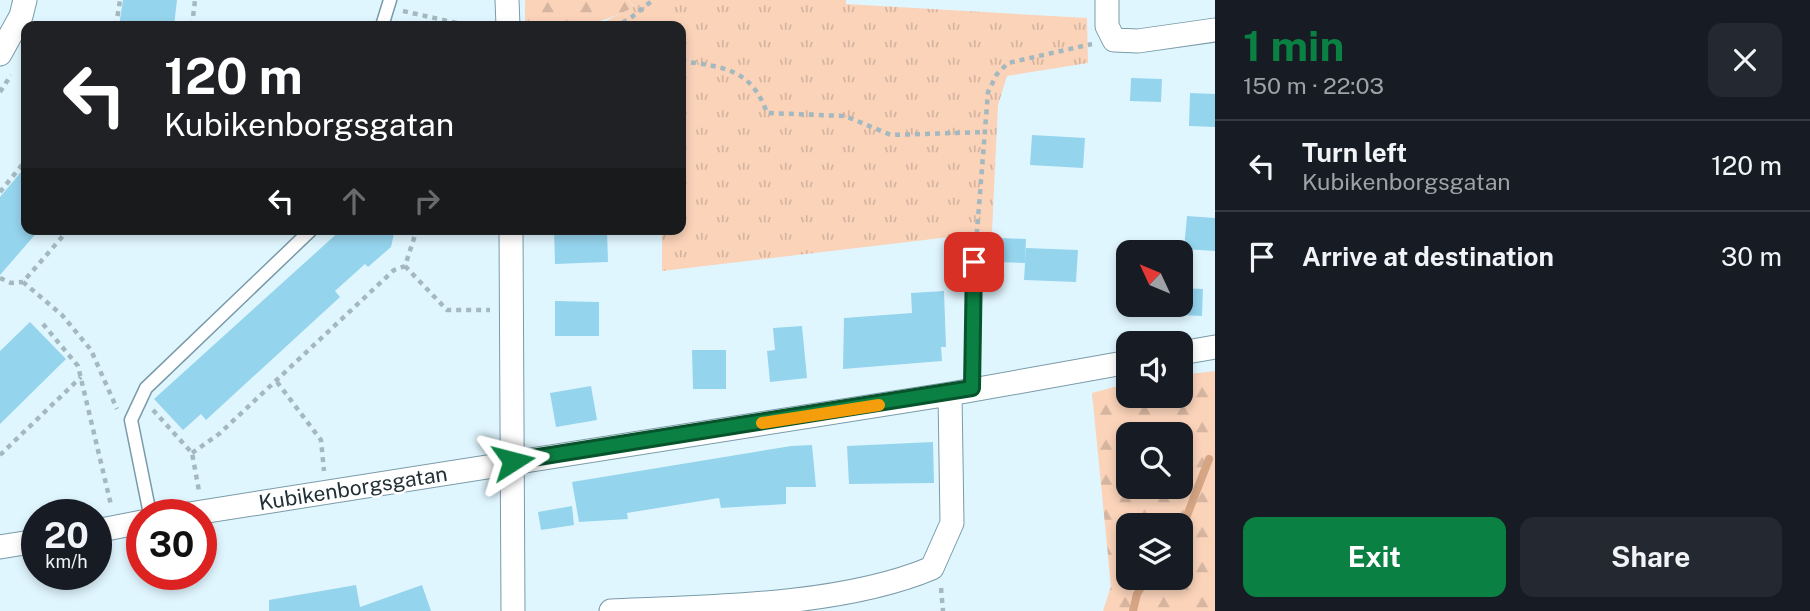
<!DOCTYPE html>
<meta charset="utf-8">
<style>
body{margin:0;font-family:"Public Sans",sans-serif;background:#242831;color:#f1f3f6;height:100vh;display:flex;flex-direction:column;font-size:26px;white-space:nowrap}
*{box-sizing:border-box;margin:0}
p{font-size:23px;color:#9ea1a6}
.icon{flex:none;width:38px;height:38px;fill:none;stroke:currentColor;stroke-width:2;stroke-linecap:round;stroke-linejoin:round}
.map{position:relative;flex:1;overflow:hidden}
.drawer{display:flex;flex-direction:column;background:#171b24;width:595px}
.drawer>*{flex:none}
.guide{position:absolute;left:21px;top:21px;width:665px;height:214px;border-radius:14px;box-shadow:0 4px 10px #0003;background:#202124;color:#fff;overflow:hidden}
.needle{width:46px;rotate:314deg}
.controls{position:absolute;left:1116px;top:240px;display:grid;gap:14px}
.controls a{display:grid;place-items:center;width:77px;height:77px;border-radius:14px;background:#171b24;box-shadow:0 4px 10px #0003;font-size:35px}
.speed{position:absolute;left:21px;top:499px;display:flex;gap:14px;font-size:35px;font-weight:700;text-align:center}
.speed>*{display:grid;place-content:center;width:91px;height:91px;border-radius:50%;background:#171b24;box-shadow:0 4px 10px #0003;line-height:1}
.speed small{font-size:18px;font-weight:400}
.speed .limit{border:10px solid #d22;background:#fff;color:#111}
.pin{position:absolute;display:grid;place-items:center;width:60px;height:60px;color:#fff;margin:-30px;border-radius:14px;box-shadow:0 4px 10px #0006}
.me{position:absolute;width:77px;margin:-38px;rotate:81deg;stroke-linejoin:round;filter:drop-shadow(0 0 5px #0008)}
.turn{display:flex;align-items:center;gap:24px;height:147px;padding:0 28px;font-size:32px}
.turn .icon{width:91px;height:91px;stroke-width:2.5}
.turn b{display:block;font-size:49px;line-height:60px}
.lanes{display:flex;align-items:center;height:66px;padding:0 28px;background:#0003;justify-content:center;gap:35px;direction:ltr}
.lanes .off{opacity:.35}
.round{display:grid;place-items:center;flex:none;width:74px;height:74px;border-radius:14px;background:#242831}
.head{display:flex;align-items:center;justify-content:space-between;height:119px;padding:0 28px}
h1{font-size:42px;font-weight:700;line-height:52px;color:#0b8043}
.button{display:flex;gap:14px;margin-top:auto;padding:14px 28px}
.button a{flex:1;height:80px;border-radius:14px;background:#0b8043;color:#fff;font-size:28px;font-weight:700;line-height:80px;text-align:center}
.button a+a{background:#242831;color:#f1f3f6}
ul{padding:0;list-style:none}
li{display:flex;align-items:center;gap:21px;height:91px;padding:0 28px;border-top:2px solid #363941}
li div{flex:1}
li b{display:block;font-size:26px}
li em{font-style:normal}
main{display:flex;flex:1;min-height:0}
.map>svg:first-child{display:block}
.grass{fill:url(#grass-tufts)}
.forest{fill:url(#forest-firs);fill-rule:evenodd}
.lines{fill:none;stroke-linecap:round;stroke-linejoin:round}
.stream{stroke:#d6a684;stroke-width:8}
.building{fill:#95d4ed}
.lane-casing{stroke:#799ba9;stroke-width:15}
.street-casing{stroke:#799ba9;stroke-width:25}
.path{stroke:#a4b8bf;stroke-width:4.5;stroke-dasharray:5 5;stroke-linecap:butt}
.lane{stroke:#fff;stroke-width:12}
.street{stroke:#fff;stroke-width:23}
.route-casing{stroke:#07532c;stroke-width:18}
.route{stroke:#0b8043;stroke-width:12}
.slow{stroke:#f59e0b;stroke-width:12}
.labels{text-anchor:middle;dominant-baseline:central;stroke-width:5;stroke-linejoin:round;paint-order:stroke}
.street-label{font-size:21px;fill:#213035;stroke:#fff}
</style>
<main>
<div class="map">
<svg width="1215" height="611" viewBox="0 0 1215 611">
<defs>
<pattern id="grass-tufts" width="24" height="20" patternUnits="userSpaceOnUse" patternTransform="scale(1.75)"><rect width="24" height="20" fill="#fad3b9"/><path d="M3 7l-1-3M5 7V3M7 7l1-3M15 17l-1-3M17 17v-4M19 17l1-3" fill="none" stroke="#d6b5a0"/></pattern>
<pattern id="forest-firs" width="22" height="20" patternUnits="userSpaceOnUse" patternTransform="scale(1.75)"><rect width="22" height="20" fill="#fad3b9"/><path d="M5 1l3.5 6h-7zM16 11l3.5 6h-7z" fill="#d6b5a0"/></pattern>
</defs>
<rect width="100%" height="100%" fill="#e0f6ff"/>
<path class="grass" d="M628,0H846V4L1087,18L1088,63L1007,76L998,105L992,232L662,271V229H681V26H583L604,22L634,6Z"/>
<path class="forest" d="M525,0H628L634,7C601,24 563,34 525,24Z
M1215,371V611H1103L1111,586L1092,393L1129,383V396H1181V375ZM1129,434H1181V486H1129ZM1129,525H1181V578H1129Z"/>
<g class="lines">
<path class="stream" d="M1181,531L1209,459
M1133,611L1137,594L1147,578"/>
</g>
<path class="building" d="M123,0H177L174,26H119Z
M1131,78L1162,79L1161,102L1130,101Z
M1190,93L1215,94V127L1189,126Z
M1032,135L1085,138L1083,168L1030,165Z
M26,166V229H40L0,275V197Z
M1187,216L1215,218V251L1184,249Z
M342,229H395L391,247L368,267L365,264L335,291L340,297L206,420L201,414L183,430L154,399Z
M554,229L607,230L608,262L555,264Z
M1001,238L1026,239L1025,263L1000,262Z
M1026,248L1078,250L1076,282L1024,280Z
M1181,288L1203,289L1202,316L1181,315Z
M944,291L946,347H941L942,361L843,369L844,318L912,313L911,293Z
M555,301L599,302V336H555Z
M30,322L66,359L0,424V351Z
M802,326L807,378L770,382L767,351L775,350L773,328Z
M692,350H726V389H693Z
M591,386L597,420L556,427L550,393Z
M933,442L934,483L849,484L847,446Z
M812,445L816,487H786V504L721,508L719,498L627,513L628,519L579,522L572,482L791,446Z
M572,506L574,525L541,530L538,512Z
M356,585L360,607L422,585L431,611H269V600Z"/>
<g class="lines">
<g class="lane-casing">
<path id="lane" d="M382,26L390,0
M972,388L974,262
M150,514L131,420L146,388L312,229"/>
</g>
<g class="street-casing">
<path id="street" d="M507,0L508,26
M1107,0V26L1114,40L1138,41L1215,30
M0,54L21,16L25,0
M511,229L513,611
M1181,353L1215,347
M189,514L950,394L1129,362
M96,531L142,522
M0,547L37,541
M611,611C709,607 842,606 932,568L952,523L950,394"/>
</g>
<path class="path" d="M403,11L470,26
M116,26L120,0
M192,26L195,0
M613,26L628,20L653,0
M681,61C723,67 751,68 767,113L845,116L891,135L985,132
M0,92L11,75
M0,192L26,160
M69,229L23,282L62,315L91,350L117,409
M976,244L988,92L997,74L1008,63L1092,44
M405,266L447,310H490
M0,278L11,283L23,282
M43,324L78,366L111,505
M277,382L321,440L324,471
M153,410L192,453L199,491
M192,453L219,434L394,270L405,266L417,229
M0,455L81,377
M941,588L943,611"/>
<use href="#lane" class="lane"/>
<use href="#street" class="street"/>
</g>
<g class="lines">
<g class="route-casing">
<path id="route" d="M513,461L972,388L974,262"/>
</g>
<use href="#route" class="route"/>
<path class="slow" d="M762,423L879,405"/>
</g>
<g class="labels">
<g class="street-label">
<text transform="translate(353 488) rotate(-9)">Kubikenborgsgatan</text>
</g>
</g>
</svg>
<div class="controls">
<a><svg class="needle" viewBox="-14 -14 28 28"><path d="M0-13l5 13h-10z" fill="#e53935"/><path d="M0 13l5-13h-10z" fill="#9ea1a6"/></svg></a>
<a><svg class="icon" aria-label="sound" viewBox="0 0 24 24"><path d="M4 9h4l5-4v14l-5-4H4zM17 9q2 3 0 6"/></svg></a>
<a><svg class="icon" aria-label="search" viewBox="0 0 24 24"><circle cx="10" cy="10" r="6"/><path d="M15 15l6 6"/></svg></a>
<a><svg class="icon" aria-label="layers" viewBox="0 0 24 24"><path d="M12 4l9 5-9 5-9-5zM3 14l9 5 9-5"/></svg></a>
</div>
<div class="speed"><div>20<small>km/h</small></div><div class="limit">30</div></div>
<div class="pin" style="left:974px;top:262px;background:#d93025"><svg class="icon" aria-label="arrive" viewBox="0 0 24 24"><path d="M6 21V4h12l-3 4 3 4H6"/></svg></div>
<svg class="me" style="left:513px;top:461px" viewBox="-20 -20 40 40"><path d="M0-17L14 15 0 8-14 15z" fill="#0b8043" stroke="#fff" stroke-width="4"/></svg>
<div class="guide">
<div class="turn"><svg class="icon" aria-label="left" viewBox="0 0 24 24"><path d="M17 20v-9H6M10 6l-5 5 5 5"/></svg><div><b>120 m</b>Kubikenborgsgatan</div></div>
<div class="lanes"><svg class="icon" aria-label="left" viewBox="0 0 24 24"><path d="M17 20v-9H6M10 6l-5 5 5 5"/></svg><svg class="icon off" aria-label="ahead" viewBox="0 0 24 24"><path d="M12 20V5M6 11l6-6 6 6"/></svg><svg class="icon off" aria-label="right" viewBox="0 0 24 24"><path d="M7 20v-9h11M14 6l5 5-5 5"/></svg></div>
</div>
</div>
<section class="drawer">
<div class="head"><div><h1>1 min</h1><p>150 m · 22:03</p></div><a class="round"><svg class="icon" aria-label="close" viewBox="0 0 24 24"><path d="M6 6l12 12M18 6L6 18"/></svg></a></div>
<ul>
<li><svg class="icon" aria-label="left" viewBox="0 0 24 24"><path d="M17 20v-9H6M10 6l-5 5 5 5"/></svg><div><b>Turn left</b><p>Kubikenborgsgatan</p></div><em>120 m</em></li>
<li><svg class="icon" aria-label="arrive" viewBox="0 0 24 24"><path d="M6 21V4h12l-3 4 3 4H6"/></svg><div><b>Arrive at destination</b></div><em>30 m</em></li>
</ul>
<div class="button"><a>Exit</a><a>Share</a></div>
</section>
</main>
